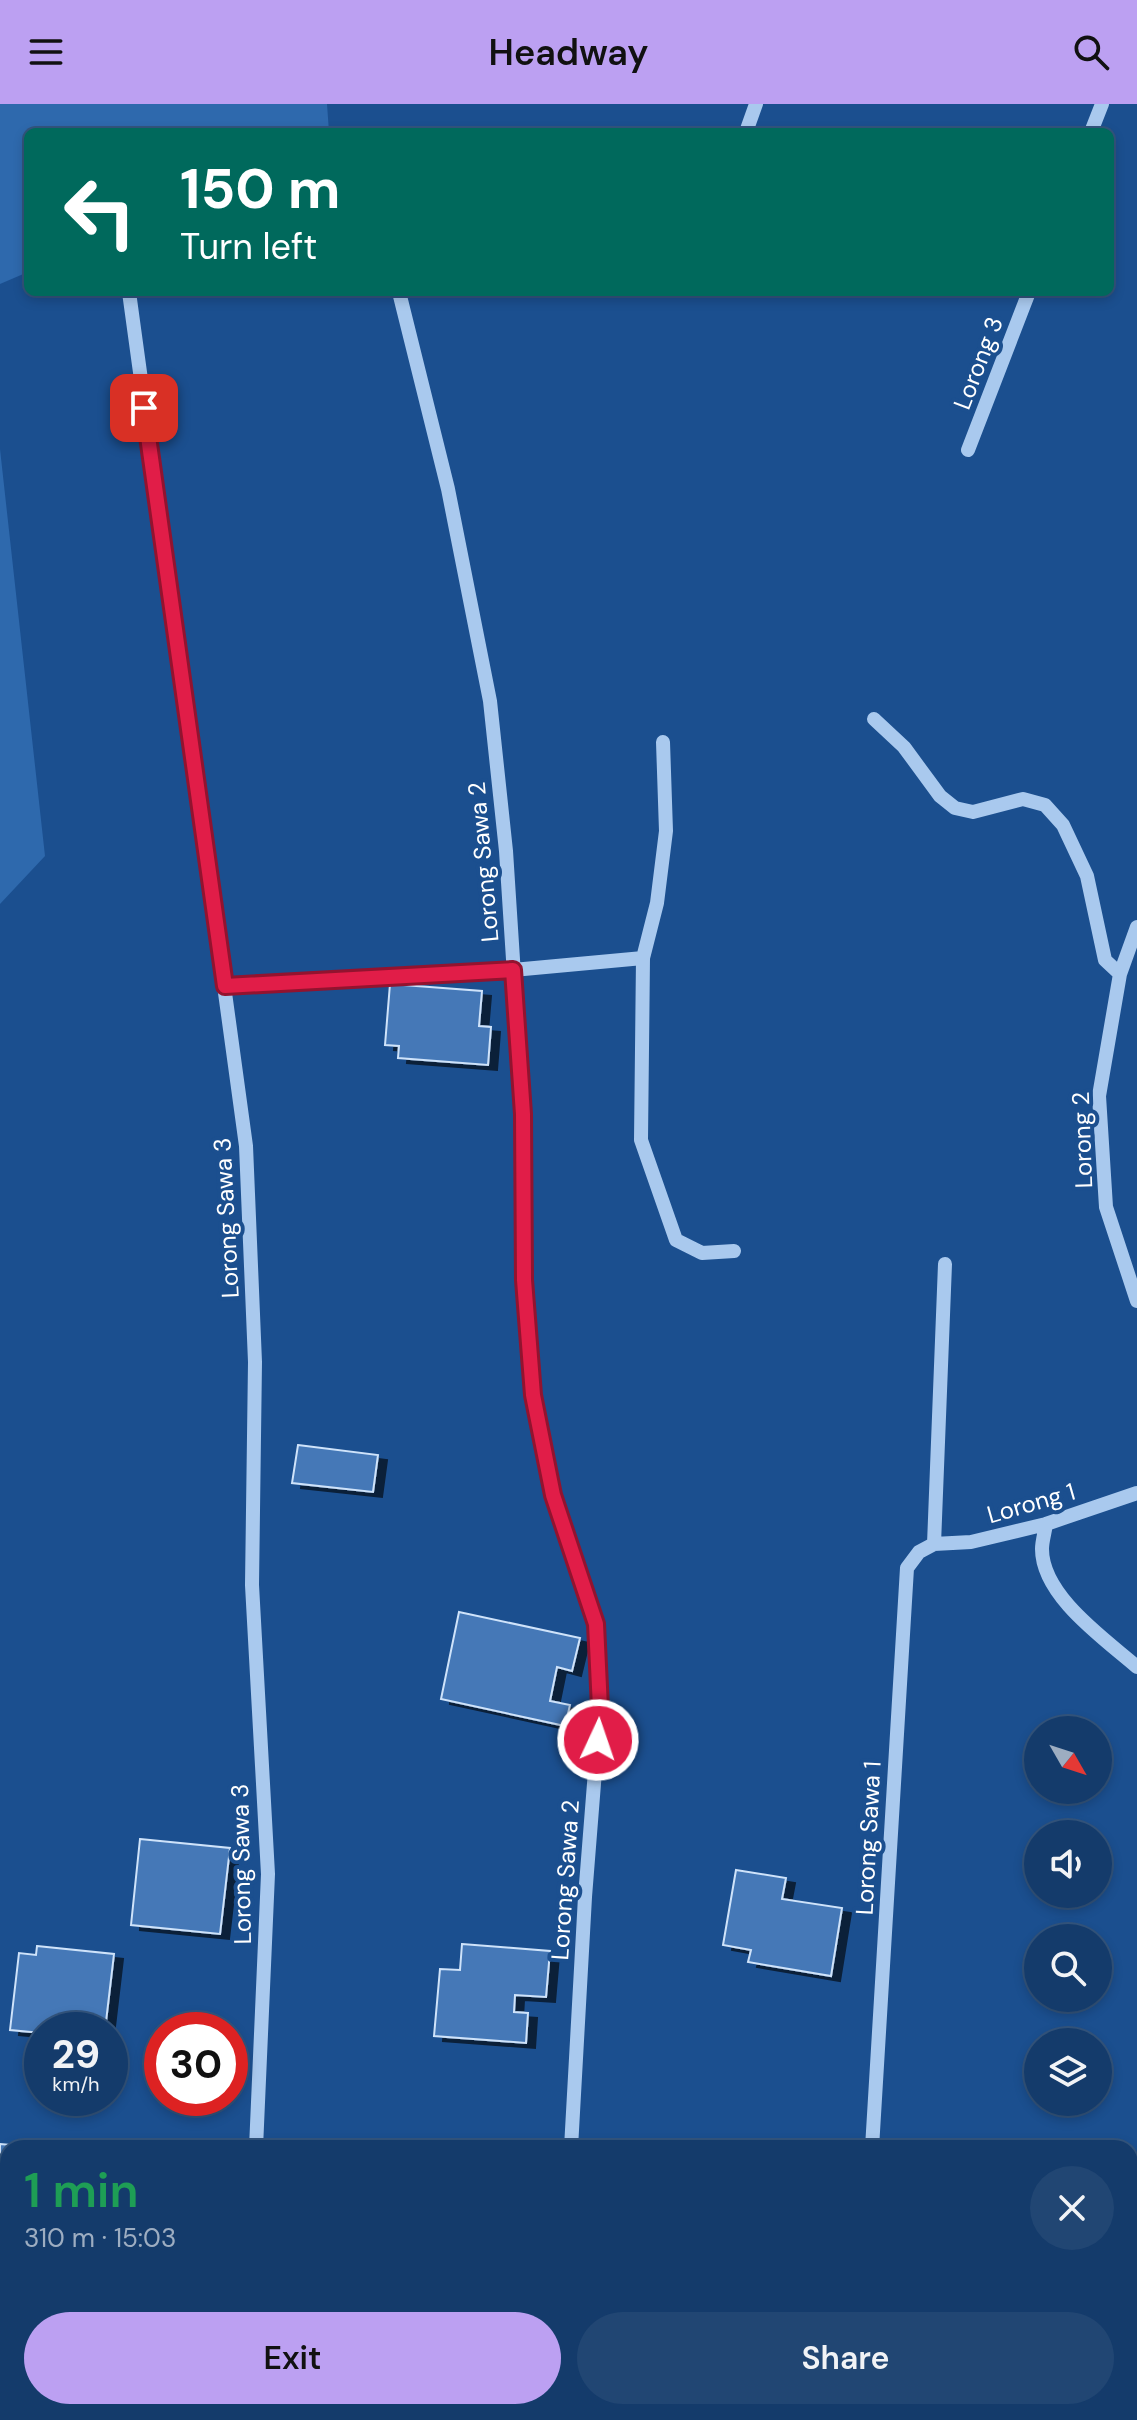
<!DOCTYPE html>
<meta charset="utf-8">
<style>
body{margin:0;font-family:"DM Sans",sans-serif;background:#214673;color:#f1f3f6;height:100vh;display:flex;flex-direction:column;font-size:30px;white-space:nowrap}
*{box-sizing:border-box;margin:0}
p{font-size:26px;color:#9dadc1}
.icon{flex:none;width:44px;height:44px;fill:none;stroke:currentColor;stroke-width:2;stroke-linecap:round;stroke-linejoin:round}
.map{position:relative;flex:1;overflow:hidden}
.details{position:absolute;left:0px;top:2036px;width:1138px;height:280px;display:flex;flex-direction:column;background:#143b6b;border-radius:24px 24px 0 0;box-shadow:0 4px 12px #0003,0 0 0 2px #33557e}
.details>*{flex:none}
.banner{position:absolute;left:24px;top:24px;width:1090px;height:168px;border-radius:12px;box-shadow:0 4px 12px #0003,0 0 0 2px #33557e;background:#00695c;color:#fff;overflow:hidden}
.needle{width:52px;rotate:129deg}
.buttons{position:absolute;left:1024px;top:1612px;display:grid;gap:16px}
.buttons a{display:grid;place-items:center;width:88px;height:88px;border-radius:50%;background:#143b6b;box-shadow:0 4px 12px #0003,0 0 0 2px #33557e;font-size:40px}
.speed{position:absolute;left:24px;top:1908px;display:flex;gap:16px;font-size:40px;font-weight:700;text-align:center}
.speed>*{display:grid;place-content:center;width:104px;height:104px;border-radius:50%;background:#143b6b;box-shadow:0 4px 12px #0003,0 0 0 2px #33557e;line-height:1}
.speed small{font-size:20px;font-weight:400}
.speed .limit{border:12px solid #d22;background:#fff;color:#111}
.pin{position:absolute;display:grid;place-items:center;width:68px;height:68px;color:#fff;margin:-34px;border-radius:16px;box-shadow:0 4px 12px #0006}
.me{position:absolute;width:88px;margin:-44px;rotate:3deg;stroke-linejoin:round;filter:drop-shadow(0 0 6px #0008)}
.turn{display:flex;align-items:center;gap:28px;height:168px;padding:0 24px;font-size:36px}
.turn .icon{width:104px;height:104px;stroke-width:2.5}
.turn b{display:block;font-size:56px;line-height:68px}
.round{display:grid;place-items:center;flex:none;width:84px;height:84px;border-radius:42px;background:#214673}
.head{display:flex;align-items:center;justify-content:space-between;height:136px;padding:0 24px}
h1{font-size:48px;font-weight:600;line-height:60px;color:#1e9e55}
.primary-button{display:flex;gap:16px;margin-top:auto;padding:16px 24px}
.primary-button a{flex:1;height:92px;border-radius:48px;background:#bca0f2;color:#111;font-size:32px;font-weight:600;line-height:92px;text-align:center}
.primary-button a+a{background:#214673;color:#f1f3f6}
header{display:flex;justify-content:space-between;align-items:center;height:104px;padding:0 24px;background:#bca0f2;color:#111;font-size:36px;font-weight:600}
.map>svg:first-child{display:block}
.green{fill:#2e69ad}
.building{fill:#4478b7;stroke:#cfe3fa;stroke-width:2;filter:url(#shadow)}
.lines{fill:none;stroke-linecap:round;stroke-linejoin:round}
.minor{stroke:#a9c9ee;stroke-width:14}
.route-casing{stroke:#92132f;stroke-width:20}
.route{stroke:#e11d48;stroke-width:14}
.labels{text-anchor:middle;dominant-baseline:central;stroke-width:8;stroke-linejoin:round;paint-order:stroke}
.street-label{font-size:24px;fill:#fff;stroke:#1b4f8f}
</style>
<header><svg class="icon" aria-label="menu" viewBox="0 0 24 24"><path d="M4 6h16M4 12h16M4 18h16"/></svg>Headway<svg class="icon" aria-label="search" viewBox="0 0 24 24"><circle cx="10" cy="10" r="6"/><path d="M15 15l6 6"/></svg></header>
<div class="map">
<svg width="1137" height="2316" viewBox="0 0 1137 2316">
<defs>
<filter id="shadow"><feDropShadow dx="9" dy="5" stdDeviation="0" flood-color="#0009"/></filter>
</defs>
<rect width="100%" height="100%" fill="#1b4f8f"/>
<path class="green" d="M0,0H327L329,28H28V168L0,180Z
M0,345L45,752L0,800Z"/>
<path class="building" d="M390,880L482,887L479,922L491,923L488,961L398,954L399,942L385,941Z
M298,1341L378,1351L373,1388L292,1379Z
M459,1508L580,1534L572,1567L557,1563L550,1597L570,1601L565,1622L441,1595Z
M140,1735L230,1744L220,1830L131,1821Z
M736,1766L786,1774L782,1795L842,1804L831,1872L748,1858L751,1846L723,1841Z
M462,1840L550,1847L546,1893L515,1891L514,1908L528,1909L526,1939L434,1932L440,1865L460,1866Z
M37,1842L114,1850L105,1926H42V1929L10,1926L19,1849L36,1851Z
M0,2040L45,2044H8V2132L0,2131Z
M307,2308H389V2316H269V2313L307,2314Z
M407,2308H506L505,2316H406Z"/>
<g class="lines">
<path class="minor" d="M746,28L756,0
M1091,28L1102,0
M129,188L246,1042L255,1258L252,1481L268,1770L256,2044
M399,188L448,385L490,597L506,747L523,1010L524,1176L533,1291L553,1391L596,1520L600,1604L585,1793L571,2044
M968,346L1029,188
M874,615L904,643L940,692L955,704L973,708L1023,695L1045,701L1063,721L1087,772L1105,856L1120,870L1099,992L1106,1103L1137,1197
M643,854L657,799L666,727L663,638
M1120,870L1137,823
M225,882L513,866L643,854L641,1036L676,1136L702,1149L734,1147
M1046,1420C1045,1428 1042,1437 1042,1445C1042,1492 1105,1535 1137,1563
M934,1440L945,1160
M872,2044L907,1464L919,1448L934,1440L971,1438L1046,1420L1137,1389
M247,2316V2308
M557,2316V2308
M853,2316V2308"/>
</g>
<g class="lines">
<g class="route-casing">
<path id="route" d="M144,304L225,882L513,866L523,1010L524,1176L533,1291L553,1391L596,1520L600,1604L598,1636"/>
</g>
<use href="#route" class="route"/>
</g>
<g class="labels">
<g class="street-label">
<text transform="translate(978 259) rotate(-69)">Lorong 3</text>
<text transform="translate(483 758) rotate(-95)">Lorong Sawa 2</text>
<text transform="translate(1082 1036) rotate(-92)">Lorong 2</text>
<text transform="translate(226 1114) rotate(-93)">Lorong Sawa 3</text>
<text transform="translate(1031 1399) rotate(-16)">Lorong 1</text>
<text transform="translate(868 1734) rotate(-87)">Lorong Sawa 1</text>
<text transform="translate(241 1760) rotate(-91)">Lorong Sawa 3</text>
<text transform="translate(565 1776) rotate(-86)">Lorong Sawa 2</text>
</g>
</g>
</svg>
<div class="buttons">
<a><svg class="needle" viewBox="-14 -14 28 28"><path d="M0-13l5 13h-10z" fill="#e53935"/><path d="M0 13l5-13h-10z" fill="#9dadc1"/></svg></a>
<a><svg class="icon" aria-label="sound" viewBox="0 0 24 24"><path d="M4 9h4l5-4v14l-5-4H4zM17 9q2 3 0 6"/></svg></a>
<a><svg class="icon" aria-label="search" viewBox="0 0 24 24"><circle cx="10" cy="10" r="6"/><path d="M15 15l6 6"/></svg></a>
<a><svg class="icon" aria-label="layers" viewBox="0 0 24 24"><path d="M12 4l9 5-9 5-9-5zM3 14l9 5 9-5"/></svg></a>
</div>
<div class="speed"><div>29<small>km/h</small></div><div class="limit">30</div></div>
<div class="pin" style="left:144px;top:304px;background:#d93025"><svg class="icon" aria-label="arrive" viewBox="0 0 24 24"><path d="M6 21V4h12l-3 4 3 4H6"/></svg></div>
<svg class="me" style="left:598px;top:1636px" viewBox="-20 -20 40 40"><circle r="17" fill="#e11d48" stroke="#fff" stroke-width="3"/><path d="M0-11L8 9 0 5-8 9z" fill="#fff"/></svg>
<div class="banner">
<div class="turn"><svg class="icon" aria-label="left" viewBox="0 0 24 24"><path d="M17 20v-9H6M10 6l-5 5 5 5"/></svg><div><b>150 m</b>Turn left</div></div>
</div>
<section class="details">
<div class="head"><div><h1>1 min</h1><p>310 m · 15:03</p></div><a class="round"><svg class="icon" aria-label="close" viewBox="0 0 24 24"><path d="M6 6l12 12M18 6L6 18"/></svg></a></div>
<div class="primary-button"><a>Exit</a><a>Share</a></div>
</section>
</div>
